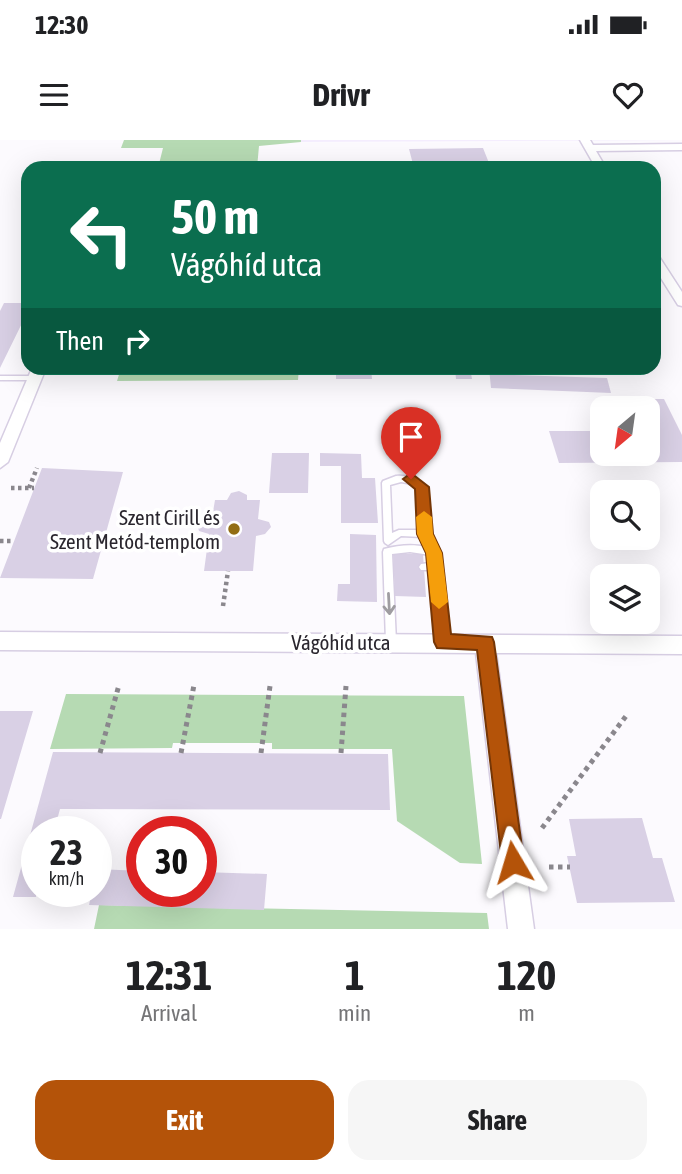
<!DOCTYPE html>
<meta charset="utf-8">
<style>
body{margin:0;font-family:"Asap Condensed",sans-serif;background:#f6f6f6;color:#202124;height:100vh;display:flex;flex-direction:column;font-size:26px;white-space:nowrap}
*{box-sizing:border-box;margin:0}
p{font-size:23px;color:#757577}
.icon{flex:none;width:38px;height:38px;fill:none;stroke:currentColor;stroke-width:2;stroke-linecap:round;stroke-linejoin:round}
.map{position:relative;height:789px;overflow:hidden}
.side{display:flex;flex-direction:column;background:#fff;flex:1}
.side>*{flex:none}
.banner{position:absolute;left:21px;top:21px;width:640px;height:214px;border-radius:21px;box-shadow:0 7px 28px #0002;background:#0b6e4f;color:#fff;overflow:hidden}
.needle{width:46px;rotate:209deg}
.tools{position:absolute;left:590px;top:256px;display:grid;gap:14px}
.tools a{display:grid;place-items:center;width:70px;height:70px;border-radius:14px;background:#fff;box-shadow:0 7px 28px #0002;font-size:35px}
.speed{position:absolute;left:21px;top:676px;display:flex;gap:14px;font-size:35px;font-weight:700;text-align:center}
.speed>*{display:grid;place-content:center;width:91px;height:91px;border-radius:50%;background:#fff;box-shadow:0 7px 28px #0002;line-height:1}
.speed small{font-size:18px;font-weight:400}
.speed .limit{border:10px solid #d22;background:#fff;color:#111}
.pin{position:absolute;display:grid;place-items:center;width:60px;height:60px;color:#fff;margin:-72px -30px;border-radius:50% 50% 50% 0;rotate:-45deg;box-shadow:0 0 7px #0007}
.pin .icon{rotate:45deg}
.me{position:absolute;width:77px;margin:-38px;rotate:353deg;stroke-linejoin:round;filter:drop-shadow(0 0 5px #0008)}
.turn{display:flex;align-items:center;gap:24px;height:147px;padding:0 35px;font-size:32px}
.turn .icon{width:91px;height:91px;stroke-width:2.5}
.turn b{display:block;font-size:49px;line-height:60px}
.then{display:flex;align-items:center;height:66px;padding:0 35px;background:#0003;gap:14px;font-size:26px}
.eta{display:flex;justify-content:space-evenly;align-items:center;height:119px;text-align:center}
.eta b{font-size:42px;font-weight:700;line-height:49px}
.action{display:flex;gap:14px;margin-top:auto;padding:14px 35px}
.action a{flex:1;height:80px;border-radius:21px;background:#b45309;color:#fff;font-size:28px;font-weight:700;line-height:80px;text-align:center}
.action a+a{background:#f6f6f6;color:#202124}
.status{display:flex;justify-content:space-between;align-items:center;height:49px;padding:0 35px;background:#fff;direction:ltr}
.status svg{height:19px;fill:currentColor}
header{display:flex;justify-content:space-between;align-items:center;height:91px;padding:0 35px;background:#fff;font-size:32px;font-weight:700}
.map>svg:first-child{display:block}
.built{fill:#f4edfe}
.green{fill:#b6dab3}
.building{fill:#d9d0e5}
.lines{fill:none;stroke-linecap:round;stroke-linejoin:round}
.lane-casing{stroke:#d7cee3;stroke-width:3}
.street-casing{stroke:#d7cee3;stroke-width:3}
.path-far1{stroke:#8a878d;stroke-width:4.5;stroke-dasharray:3.5 3.5;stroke-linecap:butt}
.path{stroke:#8a878d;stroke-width:5;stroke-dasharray:4.5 4.5;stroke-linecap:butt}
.lane{fill:#fff;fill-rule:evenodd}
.street{fill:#fff;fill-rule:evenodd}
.oneway{stroke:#9f9da1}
.route{fill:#b45309;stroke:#753606;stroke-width:2}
.slow{fill:#f59e0b}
.poi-dot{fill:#926d14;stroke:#fff;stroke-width:2.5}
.labels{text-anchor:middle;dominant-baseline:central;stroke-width:7;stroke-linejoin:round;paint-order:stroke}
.poi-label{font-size:21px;fill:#2a262e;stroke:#fff;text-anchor:end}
.street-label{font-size:21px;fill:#2a262e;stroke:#fff}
</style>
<div class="status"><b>12:30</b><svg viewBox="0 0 49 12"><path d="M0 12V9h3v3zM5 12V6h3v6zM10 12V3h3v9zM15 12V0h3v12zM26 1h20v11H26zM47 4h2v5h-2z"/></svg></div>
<header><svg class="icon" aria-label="menu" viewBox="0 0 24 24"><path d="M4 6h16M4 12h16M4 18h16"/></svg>Drivr<svg class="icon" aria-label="heart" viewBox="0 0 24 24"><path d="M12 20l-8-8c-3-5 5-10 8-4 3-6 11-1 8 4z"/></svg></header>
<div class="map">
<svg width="682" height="789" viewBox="0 0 682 789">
<rect width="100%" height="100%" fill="#fcfafe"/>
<path class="built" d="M301,0H682L301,2Z"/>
<path class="green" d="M124,0H301V2L259,6L257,28H158L163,8H121Z
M121,228H299L298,240L117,241Z
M66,554L464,556L482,724L460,723L397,681L392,609H272V603H173L172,608L50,609Z
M99,765L487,773L489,789H94Z"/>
<path class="building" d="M483,8L491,28H414L409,9Z
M4,163H28V171L0,228V171Z
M336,228H371L372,239H336Z
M455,228H470L472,239H456Z
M489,228H513L514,235L607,238L611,253L491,248Z
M641,259H664L682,295V322L559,323L549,291H602V313H648V291H656Z
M272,313H309L308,353H269Z
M320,313L361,314L362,338H375L378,383H341V326H320Z
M42,328L123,332L93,439L0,438Z
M239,351L247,355V360H260L258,379L269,382L271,387L265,394L256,396L253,431H204L209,394L199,391L197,384L212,378L215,360H227L231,353Z
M350,394L376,395L377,462L337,461L338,444H350Z
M393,414H423L426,457L395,456Z
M0,571H33L1,679H0Z
M53,612L388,614L390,670L60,669L54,691H37L36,757H13Z
M642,678L653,718H662L675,762L577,763L567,716H576L569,679Z
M97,729L142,731V751H201V732L267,734L264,770L89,765L92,751H96Z"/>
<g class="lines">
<g class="lane-casing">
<path id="lane" d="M0,236H35L39,238L35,240H0Z
M396,336C407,335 419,339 426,347L429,394L438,413L448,502L446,505L443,506L440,505L438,502L431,430H421L419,427L421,424L430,423V415L410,412L392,414L396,502L394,505L391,506L388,505L386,502L383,412L384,409C399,405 412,404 427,407L422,397L401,396L388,405L385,403L384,401L382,343L383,341ZM401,342L407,343L418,348L420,390H399L392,393L390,345Z"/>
</g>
<g class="street-casing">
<path id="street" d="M580,0H590L593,5L682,4V10L596,11L606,28H596Z
M654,114L658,115L682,152V166L678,165L654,127Z
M32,228H46L8,322L0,328V303Z
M0,492L682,496V514L496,513L534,789H508L476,513L0,510Z"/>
</g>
<path class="path-far1" d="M11,348H34
M29,348L37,328
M0,401H14
M223,466L228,431"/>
<path class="path" d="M100,613L119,545
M181,613L194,545
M261,613L270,546
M341,613L346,546
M542,688L626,576
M549,727H570"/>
<use href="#lane" class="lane"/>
<use href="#street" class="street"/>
</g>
<defs><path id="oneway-shaft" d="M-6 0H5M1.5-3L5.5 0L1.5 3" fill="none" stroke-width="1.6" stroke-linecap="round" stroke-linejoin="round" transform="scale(1.75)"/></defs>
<use class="oneway" href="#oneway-shaft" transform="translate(389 464) rotate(87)"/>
<path class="route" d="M411,333L429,347L433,394L442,413L451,494L492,497L494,502L524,722L521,730L513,733L505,730L502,722L477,510L437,508L434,502L426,413L417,394L415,349L403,339Z"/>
<path class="slow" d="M424,371L432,377L433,394L442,413L448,462L439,469L431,462L426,413L417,394L416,377Z"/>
<circle class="poi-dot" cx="234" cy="389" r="7"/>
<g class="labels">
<g class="poi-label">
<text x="220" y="377">Szent Cirill és<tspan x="220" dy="24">Szent Metód-templom</tspan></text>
</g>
<g class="street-label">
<text x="341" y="502">Vágóhíd utca</text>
</g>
</g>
</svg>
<div class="tools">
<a><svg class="needle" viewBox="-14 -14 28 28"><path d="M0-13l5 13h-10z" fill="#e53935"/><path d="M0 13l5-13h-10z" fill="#757577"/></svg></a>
<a><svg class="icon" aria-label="search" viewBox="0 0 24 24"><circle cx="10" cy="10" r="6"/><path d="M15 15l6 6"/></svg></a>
<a><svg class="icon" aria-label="layers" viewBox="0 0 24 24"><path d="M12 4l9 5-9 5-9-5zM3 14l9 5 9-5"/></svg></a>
</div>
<div class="speed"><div>23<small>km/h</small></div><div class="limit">30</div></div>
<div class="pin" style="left:411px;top:339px;background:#d93025"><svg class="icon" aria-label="arrive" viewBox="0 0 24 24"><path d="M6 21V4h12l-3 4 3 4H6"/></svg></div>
<svg class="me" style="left:513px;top:722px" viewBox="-20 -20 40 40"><path d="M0-17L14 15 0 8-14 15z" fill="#b45309" stroke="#fff" stroke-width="4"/></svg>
<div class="banner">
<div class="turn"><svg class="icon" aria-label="left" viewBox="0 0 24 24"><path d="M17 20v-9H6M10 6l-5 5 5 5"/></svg><div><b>50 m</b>Vágóhíd utca</div></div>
<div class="then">Then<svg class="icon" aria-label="right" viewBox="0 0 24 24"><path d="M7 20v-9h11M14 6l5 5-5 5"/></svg></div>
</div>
</div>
<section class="side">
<div class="eta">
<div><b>12:31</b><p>Arrival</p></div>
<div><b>1</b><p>min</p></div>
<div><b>120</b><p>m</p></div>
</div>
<div class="action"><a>Exit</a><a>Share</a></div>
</section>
